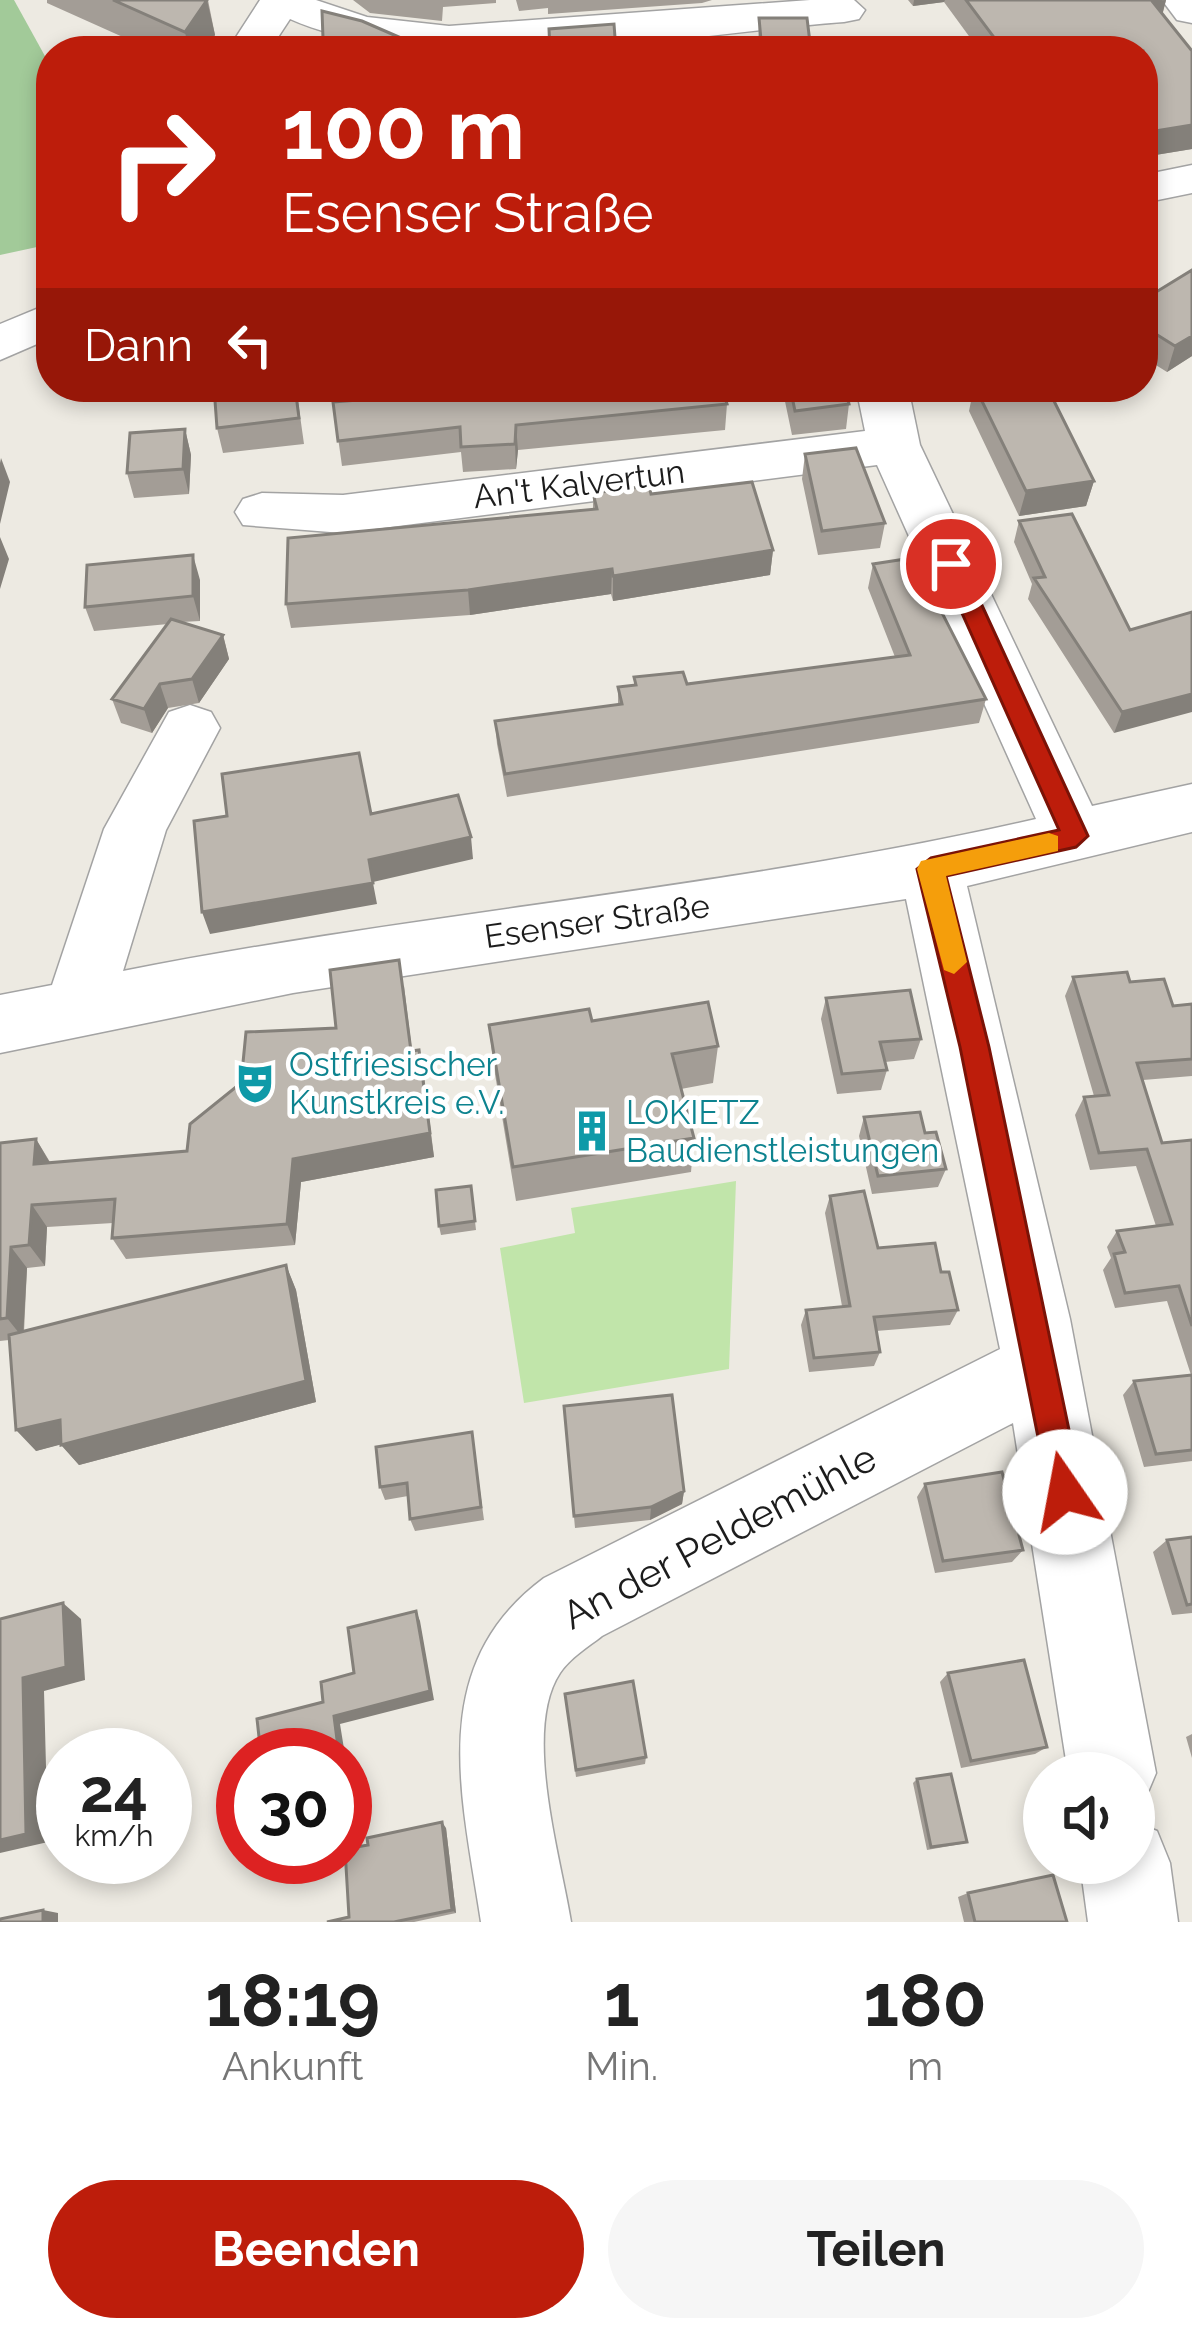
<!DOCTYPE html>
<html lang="de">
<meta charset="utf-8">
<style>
body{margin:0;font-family:Raleway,sans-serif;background:#f6f6f6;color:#222;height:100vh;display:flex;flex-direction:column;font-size:45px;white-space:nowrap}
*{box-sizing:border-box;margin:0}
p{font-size:39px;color:#767676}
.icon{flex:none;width:66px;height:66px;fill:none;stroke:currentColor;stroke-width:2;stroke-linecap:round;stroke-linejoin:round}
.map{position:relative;height:1922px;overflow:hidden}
.side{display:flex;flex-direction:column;background:#fff;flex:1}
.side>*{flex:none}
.top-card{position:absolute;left:36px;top:36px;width:1122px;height:366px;border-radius:48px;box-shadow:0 6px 18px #0003;background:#bd1d0b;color:#fff;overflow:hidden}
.tools{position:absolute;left:1023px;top:1752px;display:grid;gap:24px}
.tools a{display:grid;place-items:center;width:132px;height:132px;border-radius:50%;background:#fff;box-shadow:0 6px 18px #0003;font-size:60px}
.speed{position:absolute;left:36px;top:1728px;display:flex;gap:24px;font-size:60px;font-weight:700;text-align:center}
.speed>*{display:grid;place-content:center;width:156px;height:156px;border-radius:50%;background:#fff;box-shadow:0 6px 18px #0003;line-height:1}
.speed small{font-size:30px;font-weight:400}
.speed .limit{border:18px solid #d22;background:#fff;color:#111}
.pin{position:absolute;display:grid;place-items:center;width:102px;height:102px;color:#fff;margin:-51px;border:6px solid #fff;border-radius:50%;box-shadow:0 3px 12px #0007}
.me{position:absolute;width:132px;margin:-66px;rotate:348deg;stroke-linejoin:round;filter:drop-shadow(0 0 9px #0008)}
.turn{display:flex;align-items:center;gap:42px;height:252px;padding:0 48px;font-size:54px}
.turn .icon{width:156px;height:156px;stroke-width:2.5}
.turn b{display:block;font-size:84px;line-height:102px}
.then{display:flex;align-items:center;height:114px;padding:0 48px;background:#0003;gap:24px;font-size:45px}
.eta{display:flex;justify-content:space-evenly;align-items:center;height:204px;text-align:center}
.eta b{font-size:72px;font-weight:700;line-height:84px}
.cta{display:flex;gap:24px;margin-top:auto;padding:24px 48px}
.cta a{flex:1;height:138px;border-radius:72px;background:#bd1d0b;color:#fff;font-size:48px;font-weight:700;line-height:138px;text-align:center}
.cta a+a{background:#f6f6f6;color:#222}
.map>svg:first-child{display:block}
.grass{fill:#c1e5aa}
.forest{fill:#a2ca99}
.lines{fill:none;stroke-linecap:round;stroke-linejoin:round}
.minor-casing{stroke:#a3a3a3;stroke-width:3}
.minor{fill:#fff;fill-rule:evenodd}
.wall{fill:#a39d96}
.shaded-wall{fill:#84807a}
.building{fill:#bdb7af;stroke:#84807a;stroke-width:3}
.route{fill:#bd1d0b;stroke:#7b1307;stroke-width:3}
.slow{fill:#f59e0b}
.labels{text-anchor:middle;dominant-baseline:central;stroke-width:9;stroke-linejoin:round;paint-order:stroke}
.street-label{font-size:33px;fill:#1c1c1c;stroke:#fff}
.culture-label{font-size:33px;fill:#0d838f;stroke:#fff;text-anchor:start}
.near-street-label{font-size:39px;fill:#1c1c1c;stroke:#fff}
</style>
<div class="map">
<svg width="1192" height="1922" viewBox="0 0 1192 1922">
<rect width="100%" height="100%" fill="#edeae2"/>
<path class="grass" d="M736,1181L729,1369L524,1403L500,1248L575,1233L571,1208Z"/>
<path class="forest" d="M0,0H14L51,67V244L0,255Z"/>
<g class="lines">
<g class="minor-casing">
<path id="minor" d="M260,0H316L367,17L449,26L810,0H854L865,10L859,19L844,22C682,34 438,84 290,19L269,51H227Z
M1162,0H1192V23L1177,20Z
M1192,165V193L1143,203V175Z
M51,303V338L0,360V324Z
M856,387H908L920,445L1092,806L1192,784V832L967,886L1070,1319L1156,1773L1143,1804L1134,1807V1773H1068L1013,1423L602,1636C588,1647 570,1658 560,1673C522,1730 561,1858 571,1922H481C462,1796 425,1666 544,1578L1000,1349L906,899L293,993L0,1053V995L52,985L104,829L169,712L190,705L211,712L220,728L166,830L123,971C426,911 736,888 1036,819L877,465L343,533L243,525L235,512L243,499L262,493L343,495L865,431Z
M1134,1822L1157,1831L1170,1863L1178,1922H1088L1080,1863H1134Z"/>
</g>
<use href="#minor" class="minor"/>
</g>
<path class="wall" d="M47,0H208L215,35L204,51H154L47,3Z
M353,0H496V3L443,7L442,21L370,13Z
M516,0H712L702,3L548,14V8L519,11Z
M908,0H1166L1162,15L1192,149L1143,157V51L974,43L944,2L913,6Z
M759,18L811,51H758Z
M1192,270V356L1167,372L1143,357V300Z
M214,387H296L304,444L223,453L217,428Z
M782,387H845L849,404L846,429L792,435Z
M974,387L1094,481L1086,506L1019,516L969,411Z
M333,402L727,404L725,430L518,450L516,469L463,472L461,452L342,466Z
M185,429L191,455L189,494L134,498L127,473Z
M805,454L885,523L880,548L818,555L802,479Z
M593,493L651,494L773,550L770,575L613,601L611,594L470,615L291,628L286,604L593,510Z
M1019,521L1130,630L1192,612L1114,733L1028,599L1032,584L1014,542Z
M873,564L945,606L943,615L986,699L979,723L507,797L497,744L495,721L618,704V687L634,685V677L687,684L895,657L868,588Z
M200,580V621L182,622L223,635L229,659L199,703L168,708L152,733L121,723L112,699L168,624L94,631L85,607Z
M1073,977L1130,982L1173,1006L1192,1004V1076L1143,1080L1162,1143L1192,1140V1461L1144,1467L1123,1395L1134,1381L1191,1375L1167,1301L1115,1308L1103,1270L1111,1258L1107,1247L1117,1231L1156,1226L1136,1166L1090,1170L1075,1115L1084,1097L1094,1096L1065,996Z
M404,986L412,1051L419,1050L424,1075L434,1157L301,1182L295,1245L126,1259L112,1238L113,1223L47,1227L45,1266L27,1268L24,1332L286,1265L296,1290L316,1402L79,1465L61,1444L36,1451L9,1340L0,1341V1143L36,1139L50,1162L187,1151L336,1028Z
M826,998L921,1039L914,1059L885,1062L887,1070L881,1090L837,1094L821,1019Z
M592,1021L718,1046L713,1083L681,1089L694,1138L691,1172L516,1201L493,1062L489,1025Z
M864,1117L925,1133L946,1169L938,1187L872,1194L859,1136Z
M471,1186L476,1230L441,1235L439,1226Z
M830,1196L878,1248L941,1272L958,1310L950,1325L876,1331L880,1352L874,1366L809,1372L801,1325L806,1310L842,1306L825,1213Z
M564,1406L684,1491L682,1504L650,1520L575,1528Z
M472,1432L484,1520L415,1531L410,1519L408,1496L385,1500L380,1487Z
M925,1484L1023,1550L1012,1562L935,1573L917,1497Z
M1192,1537V1613L1172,1615L1153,1552L1167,1540Z
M948,1673L1047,1747L1035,1754L961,1768L940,1682Z
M565,1694L646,1757L645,1764L576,1777Z
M1192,1734V1758L1186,1737Z
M917,1779L967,1842L961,1844L927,1850L913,1783Z
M446,1828L456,1913L414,1922H327L349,1917Z
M968,1893L1067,1922H964L958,1897Z"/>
<path class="shaded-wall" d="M207,0L215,35L204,51H189L185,32Z
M914,0H945L944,2L913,6Z
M1166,0L1160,24L1152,1Z
M1192,125V149L1143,157V133Z
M1192,336V356L1167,372L1175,346Z
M516,425L518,450L516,469L515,444Z
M185,429L191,455L189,494L183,469Z
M1,458L10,482L0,524V463Z
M1094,481L1086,506L1019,516L1026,491Z
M0,537L9,559L0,589Z
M773,550L770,575L613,601V576Z
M193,555L200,580V621L193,596Z
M612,569L611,594L470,615L468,590Z
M223,635L229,659L199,703L192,679Z
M160,684L168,708L152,733L144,709Z
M1192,694V712L1114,733L1122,712Z
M471,837L473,859L373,882L369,860Z
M373,883L377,904L210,934L202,912Z
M419,1050L434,1157L301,1182L295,1245L287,1224L293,1159Z
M36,1139L50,1163L34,1164Z
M32,1205L47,1227L45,1266L29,1245Z
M11,1247L27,1268L23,1338L7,1318Z
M286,1265L296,1290L316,1402L79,1465L61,1445Z
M60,1420L78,1440L36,1451L16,1430Z
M684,1491L682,1504L650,1520L651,1507Z
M63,1603L81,1619L85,1680L44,1691L48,1842L0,1853V1840L23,1678Z
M416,1611L420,1621L434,1700L340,1724L345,1755H339L334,1716Z
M442,1822L446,1828L456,1913L452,1910Z
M43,1910L58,1913V1922H43Z"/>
<path class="building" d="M113,0H207L185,32Z
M966,0H1162L1152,1L1192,51V125L1143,133V51H914L996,40Z
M322,11L362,21L431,51H296L298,38H323Z
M759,18H807L811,51H762Z
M614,24L616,51H550L549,29Z
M1192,270V336L1175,346L1143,326V300Z
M214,387H295L299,418L217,428Z
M526,387H722L727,404L516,425L515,444L461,447L460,427L338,441L333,402Z
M790,387H845L849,404L795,411Z
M975,387H1047L1094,481L1026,491Z
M185,429L183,469L127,473L130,433Z
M856,448L885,523L822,531L805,454Z
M752,482L773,550L613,576L612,569L468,590L286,604L288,538L597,509L593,493L649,486L651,494Z
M1072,514L1130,630L1192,612V694L1122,712L1034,578L1045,577L1019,521Z
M193,555V596L85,607L87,565Z
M925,556L945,606L939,607L986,699L505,774L495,721L622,704L618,687L636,685L634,677L683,672L687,684L910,655L873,564Z
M171,619L223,635L192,679L160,684L144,709L112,699Z
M359,753L371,814L458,795L471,837L369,860L373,883L202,912L194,821L227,816L222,774Z
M399,960L411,1051L419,1050L430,1133L293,1159L287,1224L112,1238L115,1199L32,1205L29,1245L11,1247L7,1318L0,1319V1143L36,1139L34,1164L187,1151L190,1124L241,1083L246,1032L336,1028L330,970Z
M1127,972L1130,982L1164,979L1173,1006L1192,1004V1059L1137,1063L1162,1143L1192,1140V1326L1179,1286L1125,1293L1114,1254L1125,1252L1117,1231L1172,1224L1147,1149L1099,1153L1084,1097L1109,1095L1073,977Z
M910,990L921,1039L880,1042L887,1070L842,1074L826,998Z
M708,1002L718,1046L672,1054L694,1138L513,1167L489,1025L589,1009L592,1021Z
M920,1112L925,1133L936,1132L946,1169L878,1176L864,1117Z
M471,1186L475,1221L439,1226L436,1190Z
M864,1191L878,1248L935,1243L941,1272H949L958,1310L874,1317L880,1352L814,1358L806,1310L850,1306L830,1196Z
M286,1265L306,1381L61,1445L60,1420L16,1430L9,1335Z
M1192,1375V1450L1156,1454L1134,1381Z
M672,1395L684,1491L651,1507L574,1516L564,1406Z
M472,1432L481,1507L410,1519L407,1483L380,1487L376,1447Z
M1002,1472L1023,1550L943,1561L925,1484Z
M1192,1537V1604L1187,1605L1167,1540Z
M63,1603L66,1667L23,1678L26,1834L0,1840V1619Z
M416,1611L430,1691L334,1716L339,1755H261L257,1719L323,1702L321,1682L354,1673L348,1628Z
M1024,1660L1047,1747L971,1761L948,1673Z
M633,1681L646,1757L576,1770L565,1694Z
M951,1774L967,1842L931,1847L917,1779Z
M442,1822L452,1910L394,1922H327L349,1917L345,1849L368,1845L367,1838Z
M1053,1875L1067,1922H975L968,1893Z
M43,1910V1922H0V1919Z"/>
<path class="route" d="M951,556L963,564L1088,836L1076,847L946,876L989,1047L1082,1492L1077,1504L1065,1509L1054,1504L1049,1492L960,1047L917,869L931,858L1059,830L940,564Z"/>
<path class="slow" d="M1049,833L1058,836V851L946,876L967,962L954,974L944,970L917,869L921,861Z"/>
<defs>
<g id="theatre-bare" transform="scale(3.24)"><path d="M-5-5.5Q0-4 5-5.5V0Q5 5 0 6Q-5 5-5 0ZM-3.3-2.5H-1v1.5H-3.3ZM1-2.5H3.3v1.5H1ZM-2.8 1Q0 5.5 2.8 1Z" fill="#0f9aa8" stroke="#fff" stroke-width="2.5" paint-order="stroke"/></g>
<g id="building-bare" transform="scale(3.24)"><path d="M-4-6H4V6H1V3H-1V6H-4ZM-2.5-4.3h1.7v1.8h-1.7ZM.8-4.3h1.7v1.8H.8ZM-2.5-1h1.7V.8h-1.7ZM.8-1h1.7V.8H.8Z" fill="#0f9aa8" stroke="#fff" stroke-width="2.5" paint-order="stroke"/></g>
</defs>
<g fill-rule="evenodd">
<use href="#theatre-bare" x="255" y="1083"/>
<use href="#building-bare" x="592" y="1131"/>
</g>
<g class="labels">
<g class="street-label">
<text transform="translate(579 484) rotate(-7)">An't Kalvertun</text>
<text transform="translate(597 921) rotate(-8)">Esenser Straße</text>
</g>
<g class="culture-label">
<text x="289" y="1064">Ostfriesischer<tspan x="289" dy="38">Kunstkreis e.V.</tspan></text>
<text x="626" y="1112">LOKIETZ<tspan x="626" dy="38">Baudienstleistungen</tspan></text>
</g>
<g class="near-street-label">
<text transform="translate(719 1536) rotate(-28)">An der Peldemühle</text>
</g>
</g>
</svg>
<div class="tools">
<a><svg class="icon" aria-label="sound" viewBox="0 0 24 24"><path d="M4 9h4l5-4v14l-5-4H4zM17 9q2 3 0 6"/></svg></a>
</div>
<div class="speed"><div>24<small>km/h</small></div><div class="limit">30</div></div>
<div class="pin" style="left:951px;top:564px;background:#d93025"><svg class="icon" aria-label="arrive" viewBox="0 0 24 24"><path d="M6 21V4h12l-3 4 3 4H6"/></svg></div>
<svg class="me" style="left:1065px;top:1492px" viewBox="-20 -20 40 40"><circle r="19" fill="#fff"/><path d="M0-13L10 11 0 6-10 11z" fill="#bd1d0b"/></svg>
<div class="top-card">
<div class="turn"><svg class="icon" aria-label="right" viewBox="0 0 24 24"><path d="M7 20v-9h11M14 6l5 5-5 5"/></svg><div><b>100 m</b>Esenser Straße</div></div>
<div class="then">Dann<svg class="icon" aria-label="left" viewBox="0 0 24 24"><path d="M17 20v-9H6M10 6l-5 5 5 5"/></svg></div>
</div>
</div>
<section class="side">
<div class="eta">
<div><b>18:19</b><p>Ankunft</p></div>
<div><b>1</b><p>Min.</p></div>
<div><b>180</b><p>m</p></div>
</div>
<div class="cta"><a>Beenden</a><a>Teilen</a></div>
</section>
